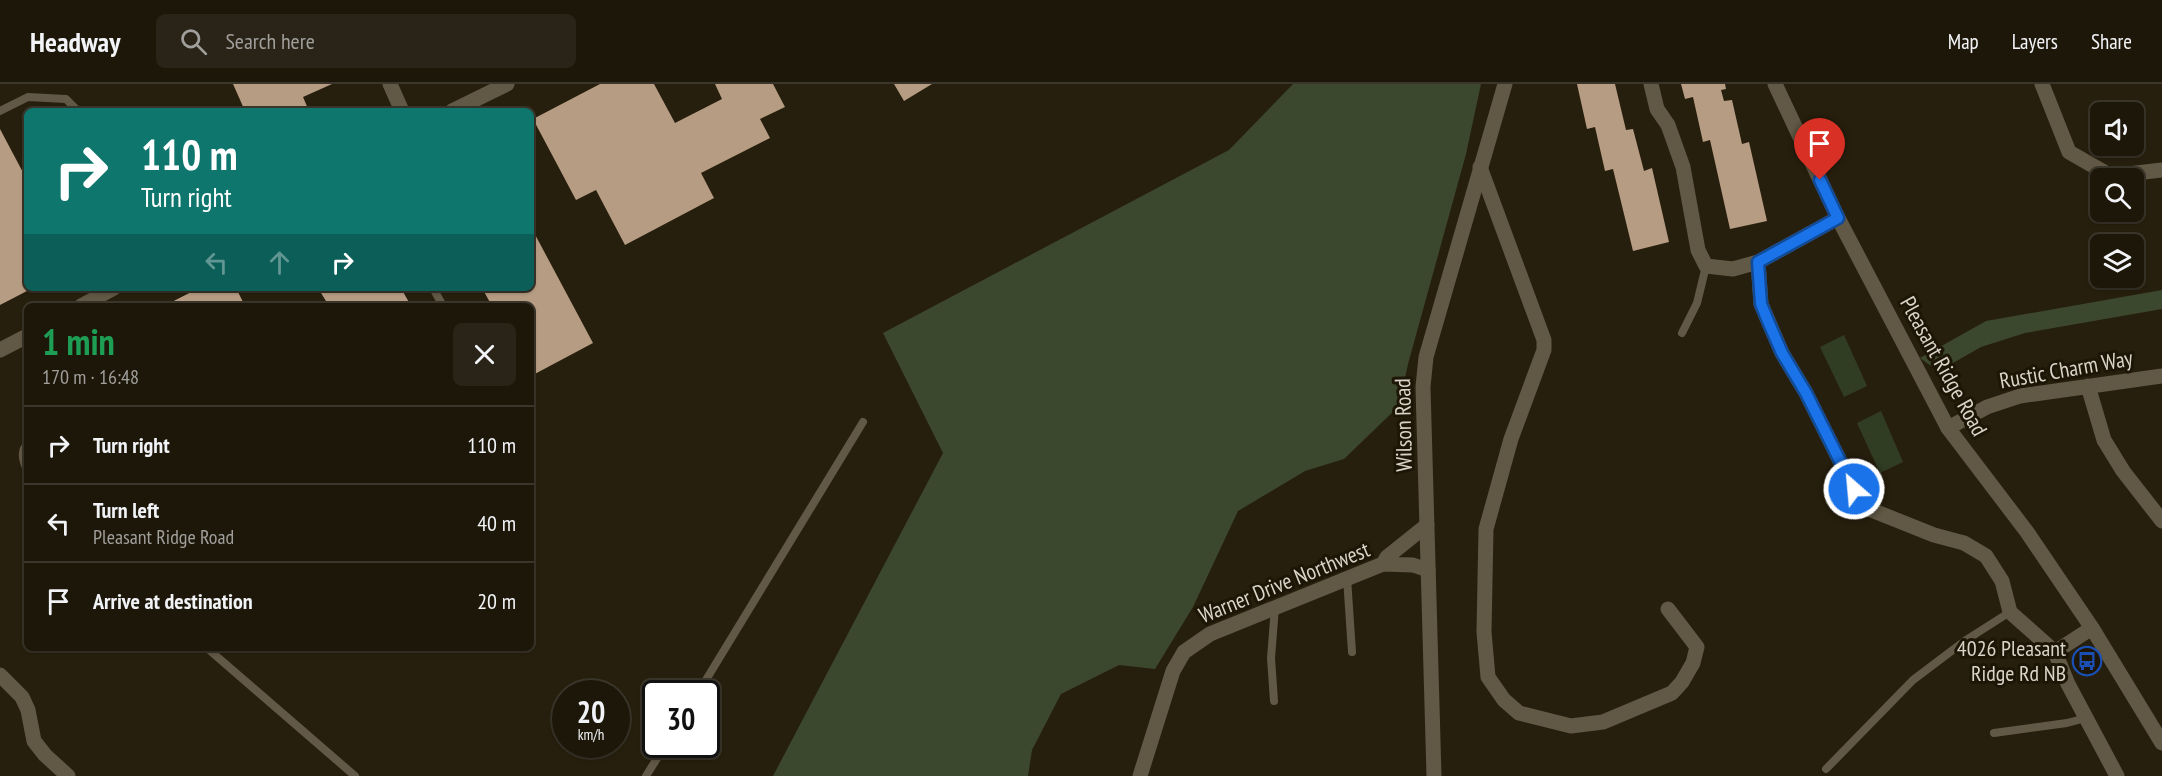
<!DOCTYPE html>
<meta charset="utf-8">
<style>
body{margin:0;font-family:"PT Sans Narrow",sans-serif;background:#2a2418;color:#f1f3f6;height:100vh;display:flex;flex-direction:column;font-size:22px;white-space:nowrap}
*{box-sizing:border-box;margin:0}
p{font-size:20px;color:#a09f9c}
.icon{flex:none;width:33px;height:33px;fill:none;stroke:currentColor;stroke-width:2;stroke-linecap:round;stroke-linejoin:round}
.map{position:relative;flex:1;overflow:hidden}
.sheet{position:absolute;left:24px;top:219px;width:510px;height:348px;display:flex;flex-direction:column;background:#1d170a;border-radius:9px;box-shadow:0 2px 4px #0004,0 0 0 2px #3b362b}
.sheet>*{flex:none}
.guide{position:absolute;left:24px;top:24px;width:510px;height:183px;border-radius:9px;box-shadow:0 2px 4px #0004,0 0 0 2px #3b362b;background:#0f766e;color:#fff;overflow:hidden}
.controls{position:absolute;left:2090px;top:18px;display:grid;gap:12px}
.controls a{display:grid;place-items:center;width:54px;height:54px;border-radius:9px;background:#1d170a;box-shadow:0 2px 4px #0004,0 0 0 2px #3b362b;font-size:30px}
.speed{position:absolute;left:552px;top:596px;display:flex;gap:12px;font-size:30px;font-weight:700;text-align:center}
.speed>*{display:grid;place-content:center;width:78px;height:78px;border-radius:50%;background:#1d170a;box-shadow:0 2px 4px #0004,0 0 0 2px #3b362b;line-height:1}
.speed small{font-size:15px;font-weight:400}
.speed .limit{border:3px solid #111;border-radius:9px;background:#fff;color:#111}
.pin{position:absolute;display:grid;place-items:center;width:51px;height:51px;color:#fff;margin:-62px -26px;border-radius:50% 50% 50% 0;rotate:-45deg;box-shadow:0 0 6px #0007}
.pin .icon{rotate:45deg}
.me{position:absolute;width:66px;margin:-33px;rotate:333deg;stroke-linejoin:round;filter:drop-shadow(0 0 4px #0008)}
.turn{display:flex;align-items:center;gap:21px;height:126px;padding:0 18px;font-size:27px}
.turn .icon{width:78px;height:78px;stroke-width:2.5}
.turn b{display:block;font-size:42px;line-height:51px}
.lanes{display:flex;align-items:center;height:57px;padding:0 18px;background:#0003;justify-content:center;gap:30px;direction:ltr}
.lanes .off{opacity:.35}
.round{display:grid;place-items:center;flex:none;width:63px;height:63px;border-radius:9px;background:#2a2418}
.head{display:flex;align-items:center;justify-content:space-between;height:102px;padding:0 18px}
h1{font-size:36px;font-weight:700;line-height:45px;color:#1e9e55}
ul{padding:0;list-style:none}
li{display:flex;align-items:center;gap:18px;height:78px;padding:0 18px;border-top:2px solid #3b362b}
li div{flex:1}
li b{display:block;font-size:22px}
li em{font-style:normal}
header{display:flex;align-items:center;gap:36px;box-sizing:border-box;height:84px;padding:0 30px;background:#1d170a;border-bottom:2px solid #3b362b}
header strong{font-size:28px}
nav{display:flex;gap:33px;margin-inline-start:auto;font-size:21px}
.search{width:420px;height:54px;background:#2a2418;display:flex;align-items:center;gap:15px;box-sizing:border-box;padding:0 21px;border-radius:9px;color:#a09f9c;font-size:22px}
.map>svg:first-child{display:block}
.green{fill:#313d23}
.forest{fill:#3c482d}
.building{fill:#b79c84}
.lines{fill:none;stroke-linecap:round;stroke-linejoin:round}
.service{stroke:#615845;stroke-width:8}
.minor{stroke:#615845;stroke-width:15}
.tertiary{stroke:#615845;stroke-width:15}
.secondary{stroke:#615845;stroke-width:15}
.route-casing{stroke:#114b97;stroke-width:15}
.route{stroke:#1a73e8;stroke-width:10}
.labels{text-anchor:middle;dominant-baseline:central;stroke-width:6;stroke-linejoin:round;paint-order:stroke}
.street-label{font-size:22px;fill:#d9d4c9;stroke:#1d1505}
.poi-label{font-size:22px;fill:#d9d4c9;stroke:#1d1505;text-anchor:end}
</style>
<header>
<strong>Headway</strong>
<div class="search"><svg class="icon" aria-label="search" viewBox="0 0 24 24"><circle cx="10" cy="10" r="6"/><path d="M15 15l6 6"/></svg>Search here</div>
<nav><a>Map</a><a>Layers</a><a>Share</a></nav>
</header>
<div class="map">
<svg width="2162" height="692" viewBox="0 0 2162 692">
<rect width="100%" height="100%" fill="#271f0d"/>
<path class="green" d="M1844,251L1867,302L1844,313L1820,263Z
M1881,327L1903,378L1880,389L1857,339Z"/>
<path class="forest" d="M1293,0H1481L1466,70L1408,280L1399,322L1344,375L1305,387L1238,427L1193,523L1155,585L1119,581L1061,610L1032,666L1028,692H773L943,369L883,249L1229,66Z
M2162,206V225L2025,249L1981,263L1946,283L1934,284L1920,274L1986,237Z"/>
<path class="building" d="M233,0H332L303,13L309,27H245Z
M600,0H654L675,39L722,15L715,0H773L785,23L760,35L770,54L701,89L714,114L625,161L596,106L576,116L533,35Z
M894,0H932L904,17Z
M1577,0H1615L1626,46L1633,45L1644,87L1652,84L1669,158L1633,167L1613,85L1605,87L1595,43L1587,45Z
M1681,0H1725L1726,5L1721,6L1724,17L1732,16L1742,60L1749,58L1767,137L1730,145L1710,56L1703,58L1693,13L1685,15Z
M0,45L27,96V207L0,221Z
M531,143L593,259L531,292V222H492L482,204H531Z
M199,204H236L245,222H164Z
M318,204H401L411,222H329Z"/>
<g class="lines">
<path class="service" d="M0,27L28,13L66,15L78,27
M433,204L443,222
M1682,249L1697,219L1706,182
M27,360C20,368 23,377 27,386
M1347,494L1352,568
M207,564L355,692
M698,609L863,338
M1274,617L1271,574L1275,523
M1994,649L2067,639L2086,634
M1826,685L1913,596L1966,556L2010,528
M646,692L666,660"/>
<path class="minor" d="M390,0L402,27
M1651,0L1657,25L1668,41L1683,83L1698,166L1706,182L1733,185L1758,178L1838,134
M2042,0L2069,68L2111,92L2162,86
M452,27L507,0
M1480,83L1544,256V266L1511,355L1486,445L1484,548L1488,593L1504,616L1519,629L1571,642L1603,638L1672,609L1682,598L1693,579L1697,563L1668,525
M1758,178L1761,220L1782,269L1806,309L1854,405L1869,425L1934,451L1964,459L1986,472L2002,497L2010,528L2055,568L2068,600L2117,692
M81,222L114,204
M0,266L27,252
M2088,302L2104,356L2123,387L2162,437
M1948,344L1987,323L2020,312L2162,292
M1383,480L1387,473L1427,441
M2055,568L2092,544
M0,591L22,613L28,626L34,657L45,671L68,692
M1140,692L1173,587L1184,568L1210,550L1383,480L1413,481L1428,486"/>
<path class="tertiary" d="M1434,692L1423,303L1426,273L1505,0"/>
<path class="secondary" d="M1775,0L1838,134L1948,344L2027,448L2092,544L2162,659"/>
</g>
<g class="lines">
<g class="route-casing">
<path id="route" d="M1820,96L1838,134L1758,178L1761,220L1768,237L1782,269L1806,309L1854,405"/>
</g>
<use href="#route" class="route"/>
</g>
<defs>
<g id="bus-ring" transform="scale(1.5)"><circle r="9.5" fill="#1d1505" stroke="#1a4fb4" stroke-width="1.5"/><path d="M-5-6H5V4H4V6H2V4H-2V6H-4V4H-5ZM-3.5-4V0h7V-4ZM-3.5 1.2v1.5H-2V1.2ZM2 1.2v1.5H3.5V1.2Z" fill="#1a4fb4"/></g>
</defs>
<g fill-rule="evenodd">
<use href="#bus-ring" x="2087" y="577"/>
</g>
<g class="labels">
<g class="street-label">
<text transform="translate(1944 282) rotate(61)">Pleasant Ridge Road</text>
<text transform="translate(2066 285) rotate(-10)">Rustic Charm Way</text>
<text transform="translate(1403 341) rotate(-91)">Wilson Road</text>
<text transform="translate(1284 498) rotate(-22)">Warner Drive Northwest</text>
</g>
<g class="poi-label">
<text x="2066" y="564">4026 Pleasant<tspan x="2066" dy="25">Ridge Rd NB</tspan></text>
</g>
</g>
</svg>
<div class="controls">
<a><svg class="icon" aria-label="sound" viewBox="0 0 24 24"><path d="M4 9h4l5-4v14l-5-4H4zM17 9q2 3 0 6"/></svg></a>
<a><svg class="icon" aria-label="search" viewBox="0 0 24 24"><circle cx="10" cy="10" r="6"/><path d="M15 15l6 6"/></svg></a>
<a><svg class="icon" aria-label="layers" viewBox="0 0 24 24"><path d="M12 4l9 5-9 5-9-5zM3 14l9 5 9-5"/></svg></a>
</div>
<div class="speed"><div>20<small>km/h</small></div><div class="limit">30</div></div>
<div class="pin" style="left:1820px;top:96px;background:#d93025"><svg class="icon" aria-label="arrive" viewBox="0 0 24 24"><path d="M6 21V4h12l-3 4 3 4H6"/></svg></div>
<svg class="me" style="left:1854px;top:405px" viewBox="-20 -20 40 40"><circle r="17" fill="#1a73e8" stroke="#fff" stroke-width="3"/><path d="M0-11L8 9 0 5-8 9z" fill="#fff"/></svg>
<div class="guide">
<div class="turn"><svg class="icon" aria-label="right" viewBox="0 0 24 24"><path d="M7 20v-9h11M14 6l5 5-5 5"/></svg><div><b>110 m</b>Turn right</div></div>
<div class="lanes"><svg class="icon off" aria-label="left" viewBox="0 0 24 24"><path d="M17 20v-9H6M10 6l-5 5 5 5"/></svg><svg class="icon off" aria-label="ahead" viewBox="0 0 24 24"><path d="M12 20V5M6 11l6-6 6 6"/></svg><svg class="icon" aria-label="right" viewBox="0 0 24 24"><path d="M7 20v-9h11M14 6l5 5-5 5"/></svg></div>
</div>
<section class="sheet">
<div class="head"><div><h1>1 min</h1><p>170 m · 16:48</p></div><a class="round"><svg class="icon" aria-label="close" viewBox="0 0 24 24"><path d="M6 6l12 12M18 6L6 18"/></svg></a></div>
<ul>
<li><svg class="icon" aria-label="right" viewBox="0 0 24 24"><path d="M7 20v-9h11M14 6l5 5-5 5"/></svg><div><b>Turn right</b></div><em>110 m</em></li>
<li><svg class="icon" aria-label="left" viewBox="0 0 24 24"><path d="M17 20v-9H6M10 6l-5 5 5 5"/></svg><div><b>Turn left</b><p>Pleasant Ridge Road</p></div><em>40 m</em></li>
<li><svg class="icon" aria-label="arrive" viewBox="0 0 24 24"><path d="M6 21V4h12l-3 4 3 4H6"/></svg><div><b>Arrive at destination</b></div><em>20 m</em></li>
</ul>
</section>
</div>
